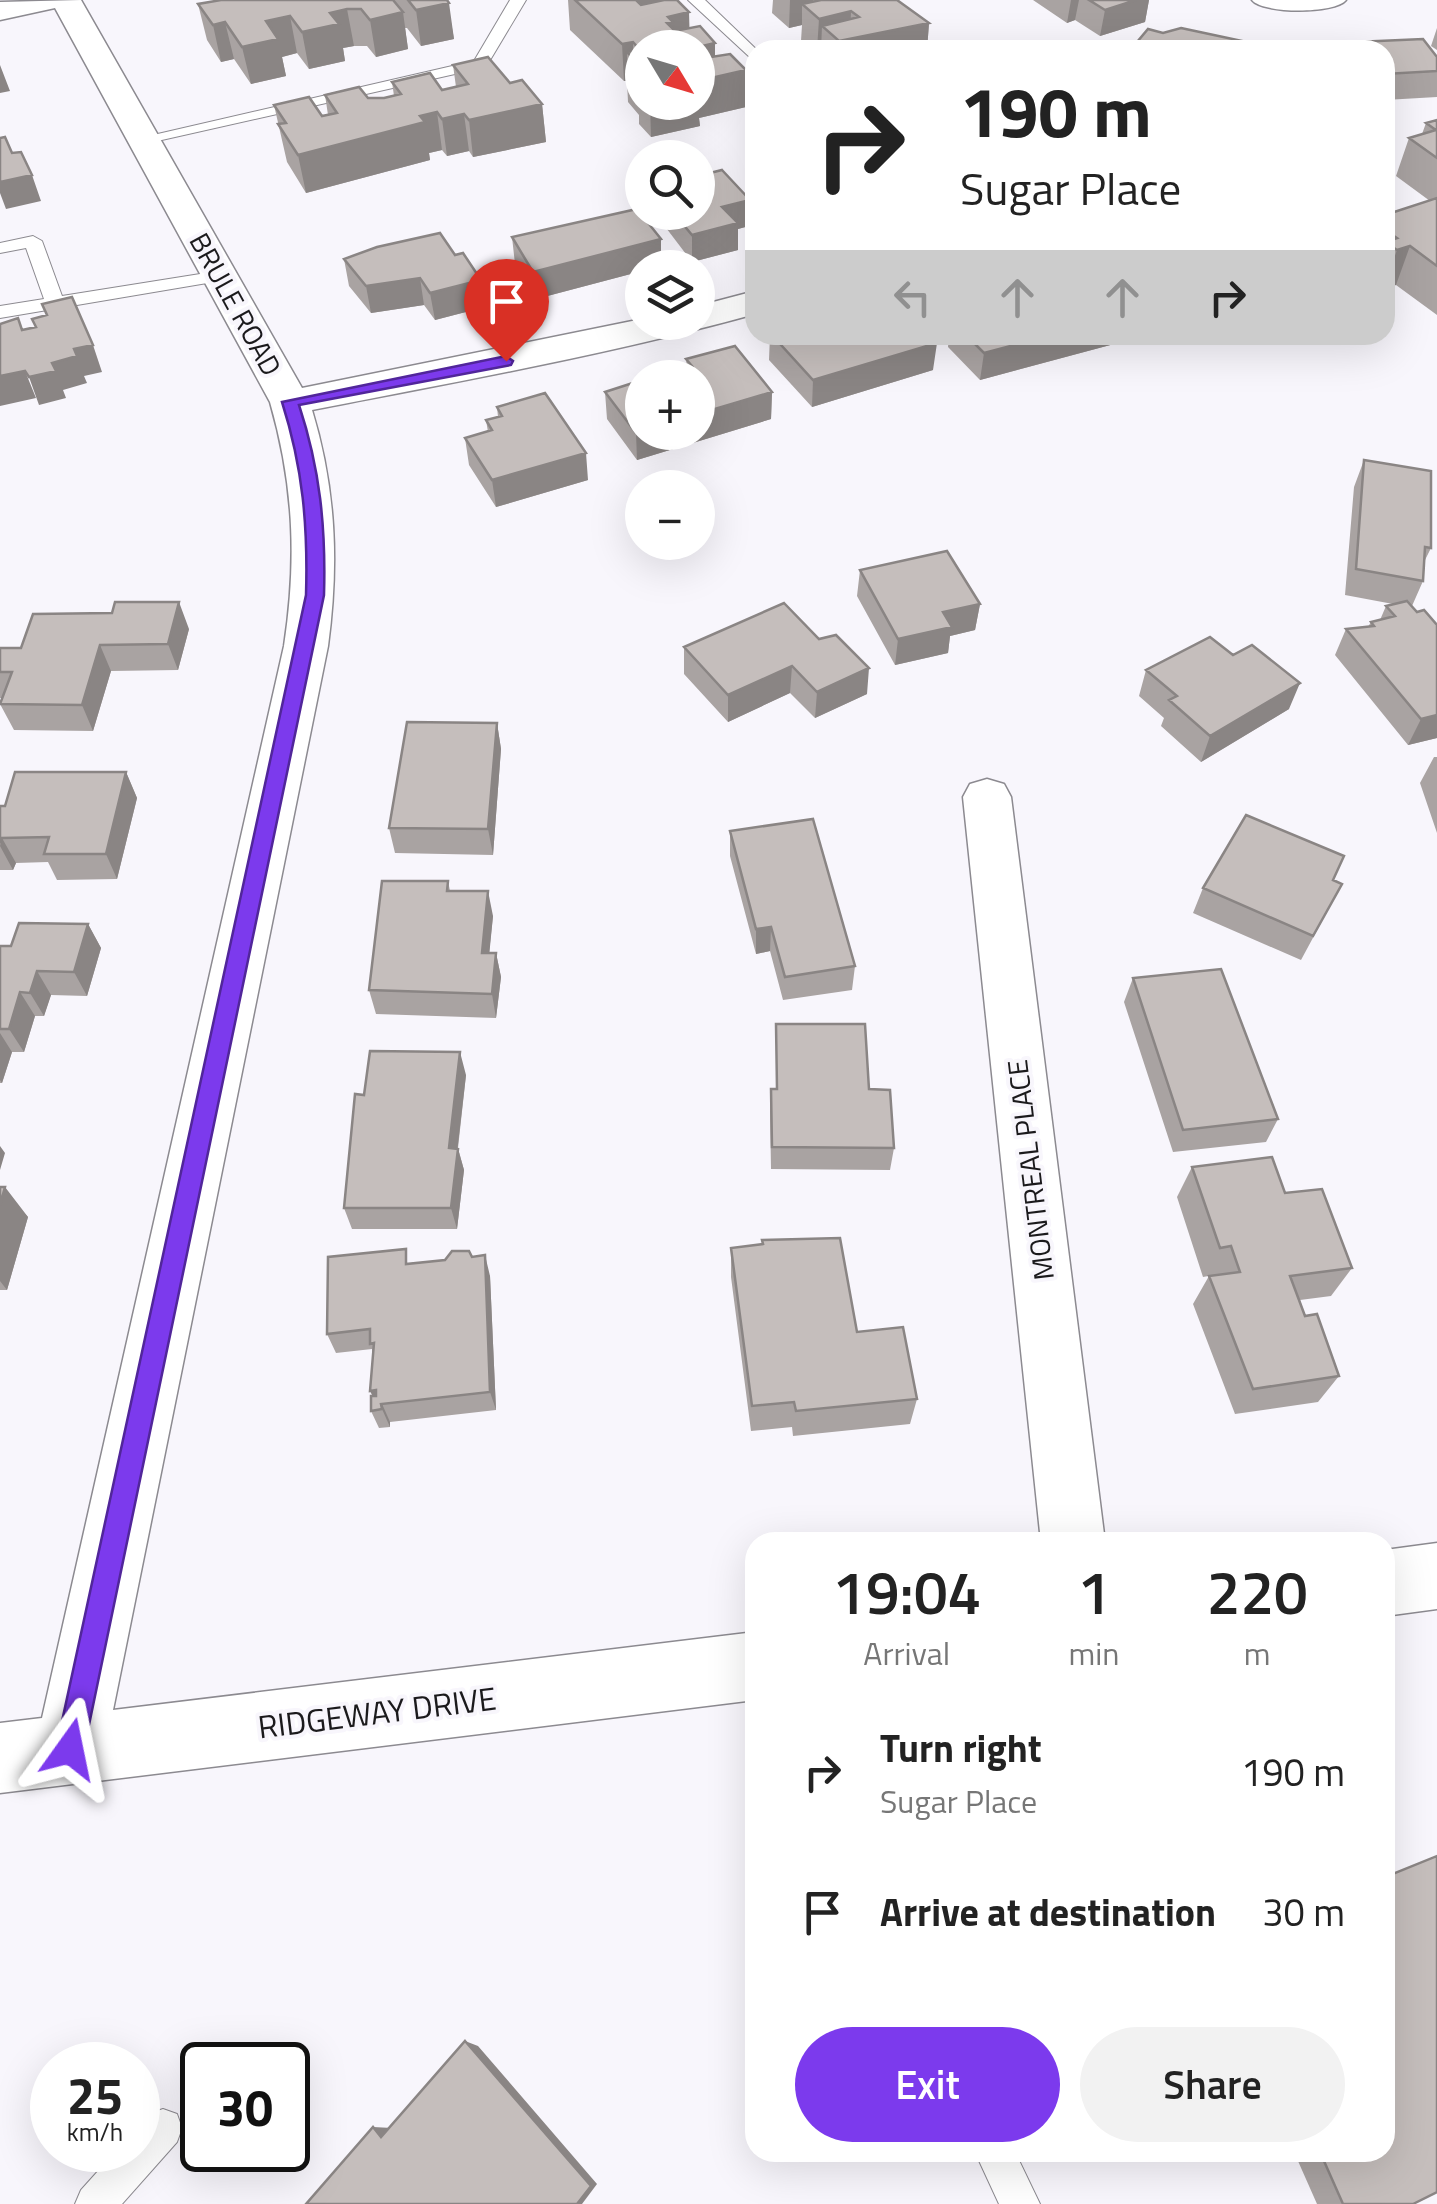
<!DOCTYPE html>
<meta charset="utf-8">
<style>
body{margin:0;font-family:"Titillium Web",sans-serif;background:#f2f2f2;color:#222;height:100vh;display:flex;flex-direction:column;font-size:38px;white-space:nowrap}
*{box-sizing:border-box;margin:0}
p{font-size:32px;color:#767676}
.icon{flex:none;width:55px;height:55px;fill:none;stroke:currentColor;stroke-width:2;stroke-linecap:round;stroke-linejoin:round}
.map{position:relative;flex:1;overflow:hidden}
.details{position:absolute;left:745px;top:1532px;width:650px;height:630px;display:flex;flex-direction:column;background:#fff;border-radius:30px;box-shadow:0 10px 40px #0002}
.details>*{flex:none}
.hud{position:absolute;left:745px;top:40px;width:650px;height:305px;border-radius:30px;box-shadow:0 10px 40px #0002;background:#fff;color:#222;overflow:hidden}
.needle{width:65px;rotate:128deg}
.controls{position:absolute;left:625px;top:30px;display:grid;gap:20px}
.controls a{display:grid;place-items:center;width:90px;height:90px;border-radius:50%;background:#fff;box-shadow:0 10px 40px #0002;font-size:50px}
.speed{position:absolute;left:30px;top:2042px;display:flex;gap:20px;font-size:50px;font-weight:700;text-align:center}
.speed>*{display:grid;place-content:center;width:130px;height:130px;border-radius:50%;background:#fff;box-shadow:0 10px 40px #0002;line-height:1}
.speed small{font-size:25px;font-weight:400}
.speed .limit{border:5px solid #111;border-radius:15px;background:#fff;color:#111}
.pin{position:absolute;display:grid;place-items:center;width:85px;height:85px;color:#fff;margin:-102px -42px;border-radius:50% 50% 50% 0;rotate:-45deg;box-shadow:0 0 10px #0007}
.pin .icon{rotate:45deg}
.me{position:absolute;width:110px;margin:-55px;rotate:12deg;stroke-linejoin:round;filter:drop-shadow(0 0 8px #0008)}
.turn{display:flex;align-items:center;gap:35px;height:210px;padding:0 50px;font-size:45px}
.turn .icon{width:130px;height:130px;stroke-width:2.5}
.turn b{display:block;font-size:70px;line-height:85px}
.lanes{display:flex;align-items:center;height:95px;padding:0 50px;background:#0003;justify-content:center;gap:50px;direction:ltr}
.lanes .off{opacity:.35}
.eta{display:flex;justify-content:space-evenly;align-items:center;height:170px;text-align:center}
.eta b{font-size:60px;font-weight:600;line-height:70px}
.button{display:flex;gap:20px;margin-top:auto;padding:20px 50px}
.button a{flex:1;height:115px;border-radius:60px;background:#7c3aed;color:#fff;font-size:40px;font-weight:600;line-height:115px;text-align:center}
.button a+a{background:#f2f2f2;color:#222}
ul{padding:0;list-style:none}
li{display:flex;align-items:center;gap:30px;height:140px;padding:0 50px}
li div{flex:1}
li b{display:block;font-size:38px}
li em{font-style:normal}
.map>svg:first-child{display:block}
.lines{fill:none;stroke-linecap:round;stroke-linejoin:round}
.lane-casing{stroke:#8c8a90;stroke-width:2}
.street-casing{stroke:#8c8a90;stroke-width:3}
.lane{fill:#fff;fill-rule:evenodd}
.street{fill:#fff;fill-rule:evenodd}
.wall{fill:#a9a3a2;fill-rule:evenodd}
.shaded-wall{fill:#8a8584}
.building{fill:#c5bebc;stroke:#8a8584;stroke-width:2.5}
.route{fill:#7c3aed;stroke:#51269a;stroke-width:2.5}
.labels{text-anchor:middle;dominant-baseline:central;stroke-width:8;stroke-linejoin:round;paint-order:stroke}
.street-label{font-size:28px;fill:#1b1a1c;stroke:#f8f6fc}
.near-street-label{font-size:32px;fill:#1b1a1c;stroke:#f8f6fc}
</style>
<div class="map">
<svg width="1437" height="2204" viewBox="0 0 1437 2204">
<rect width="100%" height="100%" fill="#f8f6fc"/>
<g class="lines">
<g class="lane-casing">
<path id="lane" d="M510,0H526L486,67L144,144L136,139L474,61Z
M688,0H705L757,50L755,62Z
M33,236L42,241L62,296L219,271L228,276L219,281L0,318V306L44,299L26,248L0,253V243Z
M163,2109L177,2114L182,2128L177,2142L122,2204H75L81,2190L117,2150H138V2127L149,2114Z
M975,2152H1015L1040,2204H999Z"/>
</g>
<g class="street-casing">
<path id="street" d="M81,0L302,388L642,319L698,322V306L755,291V314C611,354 460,381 312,410C336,489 339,564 328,646L113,1710L755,1632V1700L0,1793V1723L42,1718L284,646C297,561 294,485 270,402L55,8L0,20V2Z
M1252,0H1346C1335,14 1263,14 1252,0Z
M987,779L1004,784L1011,797L1105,1542H1041L963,797L970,784Z
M1437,1543V1609L1385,1616V1550Z"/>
</g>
<use href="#lane" class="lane"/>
<use href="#street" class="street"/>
</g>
<path class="wall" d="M221,0H447L454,39L421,46L407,28H405L408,49L376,57L367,46H354L343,48L345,61L309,69L297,53L282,57L286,76L251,84L234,59L221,62L207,40L198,4Z
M568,0H677L689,12V28L715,43V57L746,70V107L699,118L700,126L651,137L639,124V115L628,102L627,81H624L570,30ZM642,48L698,102H642Z
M773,0H897L929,23L927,50H811L801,41L802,25L789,28L772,13Z
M1033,0H1149L1145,22L1100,36L1075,20L1067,23Z
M1437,28V50L1431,46Z
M1423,39L1437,57V97L1385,100V50H1310L1312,44Z
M453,65L510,83L542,104L546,142L473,157L469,151L447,156L442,150L429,153L430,160L306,193L287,162L274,105L322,116L328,115L325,95L384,98L394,96L392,82L442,90L456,87Z
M1437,120V315L1396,285L1385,288V215L1430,201L1396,176L1409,138L1422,134L1426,123Z
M654,212H698L749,226L738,229V250L692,262Z
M512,237L661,266L536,299L515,264Z
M377,247L485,307L435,320L424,305L371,313L349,286L344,259Z
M770,335H929L933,370L812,407L769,360Z
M949,335H1116L1114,344L980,380L948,347Z
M686,359L772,392L771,419L637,460L607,419L605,392L687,367Z
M497,407L588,480L496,507L469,465L465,438L488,432L486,420L498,417Z
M1364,460L1431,548L1424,562L1423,581L1412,606L1417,612L1437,625V738L1408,745L1335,655L1346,629L1368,627L1371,622L1380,620L1386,606L1393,604L1345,595L1354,487Z
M860,570L980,604L975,630L950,636L948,653L895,665L857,596Z
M784,603L867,694L815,718L790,693L728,722L684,674V647Z
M189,629L178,670L111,671L93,731L14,730L0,704L3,698H0V648H21Z
M1146,670L1289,709L1201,762L1161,726L1164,718L1139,696Z
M497,723L501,749L493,855L395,853L389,828Z
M1434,757H1437V833L1420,783Z
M126,772L137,798L117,879L57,880L48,862L16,863L13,870H0V806Z
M730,831L855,966L852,990L783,1000L770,951L756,954L730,856Z
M1333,880L1342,884L1301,960L1193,913L1203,888Z
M448,881L450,891L493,916L489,953H496L501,977L496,1018L376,1014L369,990Z
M88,924L101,948L87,996L51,995L44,1016H35L24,1052H12L2,1083H0V946H11Z
M1133,978L1278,1119L1266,1142L1173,1152L1124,1002Z
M776,1024L869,1089L894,1148L890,1170L771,1169L770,1112L771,1089H776Z
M466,1075L458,1148L464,1170L457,1229H352L344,1208L364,1095Z
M1192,1167L1285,1193L1352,1268L1331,1296L1300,1300L1305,1316L1339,1376L1318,1402L1235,1414L1193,1304L1209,1276L1214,1275L1203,1277L1177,1197Z
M0,1187L28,1217L7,1290H0Z
M762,1240L857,1332L917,1399L910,1424L793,1436L792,1427L751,1431L731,1277V1248L762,1244Z
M472,1257L490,1276L496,1410L390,1422V1427L379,1428L371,1411L373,1396L372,1349L336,1353L327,1334L411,1263Z
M1294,2152H1385L1413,2204H1317Z"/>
<path class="shaded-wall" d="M636,0H672L689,12L690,48Z
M790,0H813L812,13L802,4V25L789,28Z
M1071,0H1079L1075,20L1067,23Z
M1136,0H1149L1145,22L1100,36L1105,10Z
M449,3L454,39L421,46L416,10Z
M347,9L354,46L343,48L345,61L309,69L302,32L330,13Z
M851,11L850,39L929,23L927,50H839V41L822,26L821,50H817L819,19Z
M403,12L408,49L376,57L370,20Z
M290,16L297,53L282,57L286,76L251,84L242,47L266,21Z
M225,22L234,59L221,62L213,25Z
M633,42V59L627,52V81H624L622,44Z
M715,43V77L746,70V107L699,118L700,126L651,137L650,102H698V48H694Z
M0,65L10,91L0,93Z
M542,104L546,142L473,157L469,120Z
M437,112L442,150L429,153L430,160L306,193L298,155L420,116Z
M464,114L469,151L447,156L442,119Z
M32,175L41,201L6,209L0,193V182Z
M750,200L749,226L738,229V250L692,262V235L722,207Z
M661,239V266L642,268V271L536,299L533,272Z
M1410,246L1396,285L1385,288V284L1397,250Z
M420,278L424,305L371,313L366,286Z
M481,280L485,307L435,320L430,293Z
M1052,335H1116L1114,344L980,380L984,353Z
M937,343L933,370L812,407L813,380Z
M93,345L102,372L84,376L87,383L63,390L66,398L39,405L29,377L74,349Z
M25,371L36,398L0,406V376Z
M772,392L771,419L637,460L636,433L642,431V432H698V414Z
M586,453L588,480L496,507L492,480Z
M179,602L189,629L178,670L168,644Z
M980,604L975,630L950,636L948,653L895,665L898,639L943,612Z
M100,645L111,671L93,731L82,705Z
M792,666L790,693L728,722V695Z
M869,668L867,694L815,718L817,692Z
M1300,683L1289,709L1201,762L1210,736Z
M1437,715V738L1408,745L1421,719Z
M497,723L501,749L493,855L488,829Z
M126,772L137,798L117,879L106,854Z
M2,838L16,863L13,870L0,846Z
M488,891L493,916L487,977L482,953Z
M88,924L101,948L87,996L74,972Z
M771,927L770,951L756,954V929Z
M496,953L501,977L496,1018L492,994Z
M37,971L51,995L44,1016L30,993Z
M20,992L35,1016L24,1052L9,1029Z
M0,1033L12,1052L2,1083L0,1080Z
M460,1052L466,1075L455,1170L449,1148Z
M0,1146L5,1153L0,1170Z
M458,1149L464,1170L457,1229L451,1208Z
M5,1187L28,1217L7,1290L0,1281V1205Z
M485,1255L490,1276L496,1410L490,1392Z
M376,1390L390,1422V1427L382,1409H379L370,1391Z
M465,2041L478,2046L597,2184L582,2204H577Z
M373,2127L392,2128L381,2137Z"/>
<path class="building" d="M221,0H393L403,12L370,20L361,9H347L330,13L339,24L302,32L290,16L266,21L278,39L242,47L225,22L213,25L198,4Z
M408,0H447L449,3L416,10Z
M575,0H636L641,5L664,0H677L689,12L668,17L673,22L667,23L675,31L700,26L715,43L694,48H642V83L626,65L637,62L627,52L640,50L633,42L622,44Z
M821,0H897L929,23L839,41L822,26L859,17L851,11L819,19L802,4Z
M1089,0H1136L1105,10Z
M1181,28L1261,45L1257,50H1139L1132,48L1148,29L1163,33Z
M1423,39L1437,57V71L1385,74V50H1316L1312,44Z
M730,54L746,70L698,81V59Z
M488,57L510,83L522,80L542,104L469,120L464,114L442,119L437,112L420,116L425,122L298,155L278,124L286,123L274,105L309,97L322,116L337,113L325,95L359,87L368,98H384L401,94L392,82L430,73L442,90L468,84L453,65Z
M1437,120V158L1409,138L1436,130L1426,123Z
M5,137L12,153L21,152L32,175L0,182V138Z
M722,170L750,200L722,207L738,223L692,235L673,212H698V176Z
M1437,198V266L1410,246L1397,250L1385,242L1397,238L1385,230V215Z
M637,209L661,239L533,272L512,237Z
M440,233L455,255L463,253L481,280L430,293L420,278L366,286L344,259L377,247Z
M72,297L93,345L74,349L77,356L52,363L56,371L29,377L25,371L0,376V324L18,318L22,330L36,327L32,319L47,315L42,304Z
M772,335H929L937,343L813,380Z
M966,335H1052L984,353Z
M735,346L772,392L698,414V378H652L692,366L686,359Z
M642,380V431L636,433L605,392Z
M545,393L586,453L492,480L465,438L492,430L486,420L502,416L497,407Z
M1364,460L1431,471V548L1425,547L1423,581L1356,569Z
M947,551L980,604L943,612L952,627L898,639L860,570Z
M1407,601L1417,612L1424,610L1437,625V715L1421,719L1346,629L1374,626L1371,622L1395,616L1386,606Z
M115,602H179L168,644L100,645L82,705L0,704L12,672H0V648H21L33,614L112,613Z
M784,603L819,639L836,635L869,668L817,692L792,666L728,695L684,647Z
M1210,637L1233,655L1252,645L1300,683L1210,736L1169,700L1177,696L1146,670Z
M407,722L497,723L488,829L389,828Z
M15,772H126L106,854H44L49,837L2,838L0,843V806H5Z
M1246,815L1344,856L1333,880L1342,884L1313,936L1203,888Z
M813,819L855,966L785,977L771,927L756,929L730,831Z
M382,881H448L447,891H488L482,953H496L492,994L369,990Z
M19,923L88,924L74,972L37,971L30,993L20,992L9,1029H0V946H11Z
M1221,969L1278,1119L1183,1130L1133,978Z
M776,1024H865L869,1089L890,1090L894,1148L772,1147L771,1089H777Z
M370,1051L460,1052L449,1148L458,1149L451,1208H344L355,1094L364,1095Z
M1272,1157L1285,1193L1322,1189L1352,1268L1290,1276L1305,1316L1317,1314L1339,1376L1253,1389L1209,1276L1240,1272L1231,1246L1220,1248L1192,1167Z
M0,1187H5L0,1205Z
M840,1238L857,1332L903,1327L917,1399L796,1411L794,1402L752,1406L731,1248L763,1244L762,1240Z
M406,1249V1264L445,1260L452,1251H469L472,1257L485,1255L490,1392L381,1404L382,1409L371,1411V1396H376V1390L370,1391L374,1343L370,1344V1329L327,1334L328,1257Z
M1437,1856V2192L1413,2204H1343L1320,2152H1385V1877Z
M465,2041L591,2186L577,2204H306L373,2127L381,2137Z"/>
<path class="route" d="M506,356L513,361L511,365L299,405C320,469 326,527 324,595L84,1749L80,1759L70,1763L60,1759L56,1749L306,595C308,526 303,468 282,402Z"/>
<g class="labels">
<g class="street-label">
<text transform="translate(236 304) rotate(61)">BRULE ROAD</text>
<text transform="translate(1030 1170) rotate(-97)">MONTREAL PLACE</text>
</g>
<g class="near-street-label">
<text transform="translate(377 1712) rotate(-7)">RIDGEWAY DRIVE</text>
</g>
</g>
</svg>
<div class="controls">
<a><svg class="needle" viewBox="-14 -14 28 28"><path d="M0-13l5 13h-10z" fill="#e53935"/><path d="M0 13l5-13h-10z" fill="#767676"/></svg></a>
<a><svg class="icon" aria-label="search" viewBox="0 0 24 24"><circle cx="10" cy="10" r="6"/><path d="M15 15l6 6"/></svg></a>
<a><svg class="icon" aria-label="layers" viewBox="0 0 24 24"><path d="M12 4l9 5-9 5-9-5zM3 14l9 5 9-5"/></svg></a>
<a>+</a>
<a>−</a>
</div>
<div class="speed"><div>25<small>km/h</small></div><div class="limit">30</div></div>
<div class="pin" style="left:506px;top:361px;background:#d93025"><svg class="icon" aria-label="arrive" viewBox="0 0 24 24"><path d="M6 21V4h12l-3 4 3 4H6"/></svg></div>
<svg class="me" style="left:70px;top:1749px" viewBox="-20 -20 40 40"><path d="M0-17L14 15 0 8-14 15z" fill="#7c3aed" stroke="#fff" stroke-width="4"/></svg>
<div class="hud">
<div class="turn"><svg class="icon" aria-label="right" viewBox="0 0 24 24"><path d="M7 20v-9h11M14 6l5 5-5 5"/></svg><div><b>190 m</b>Sugar Place</div></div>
<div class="lanes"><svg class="icon off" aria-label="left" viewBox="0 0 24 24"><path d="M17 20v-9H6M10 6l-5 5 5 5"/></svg><svg class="icon off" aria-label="ahead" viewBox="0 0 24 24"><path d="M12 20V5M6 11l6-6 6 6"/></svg><svg class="icon off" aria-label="ahead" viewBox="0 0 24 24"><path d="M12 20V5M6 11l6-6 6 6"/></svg><svg class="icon" aria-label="right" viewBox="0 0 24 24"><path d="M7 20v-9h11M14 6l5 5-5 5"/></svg></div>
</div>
<section class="details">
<div class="eta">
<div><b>19:04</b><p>Arrival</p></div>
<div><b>1</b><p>min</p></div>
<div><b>220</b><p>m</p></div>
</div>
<ul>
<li><svg class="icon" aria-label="right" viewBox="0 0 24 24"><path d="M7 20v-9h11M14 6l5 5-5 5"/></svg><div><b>Turn right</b><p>Sugar Place</p></div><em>190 m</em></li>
<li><svg class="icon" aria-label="arrive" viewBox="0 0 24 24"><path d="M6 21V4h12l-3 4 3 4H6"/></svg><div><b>Arrive at destination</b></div><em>30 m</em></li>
</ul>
<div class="button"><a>Exit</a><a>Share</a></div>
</section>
</div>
